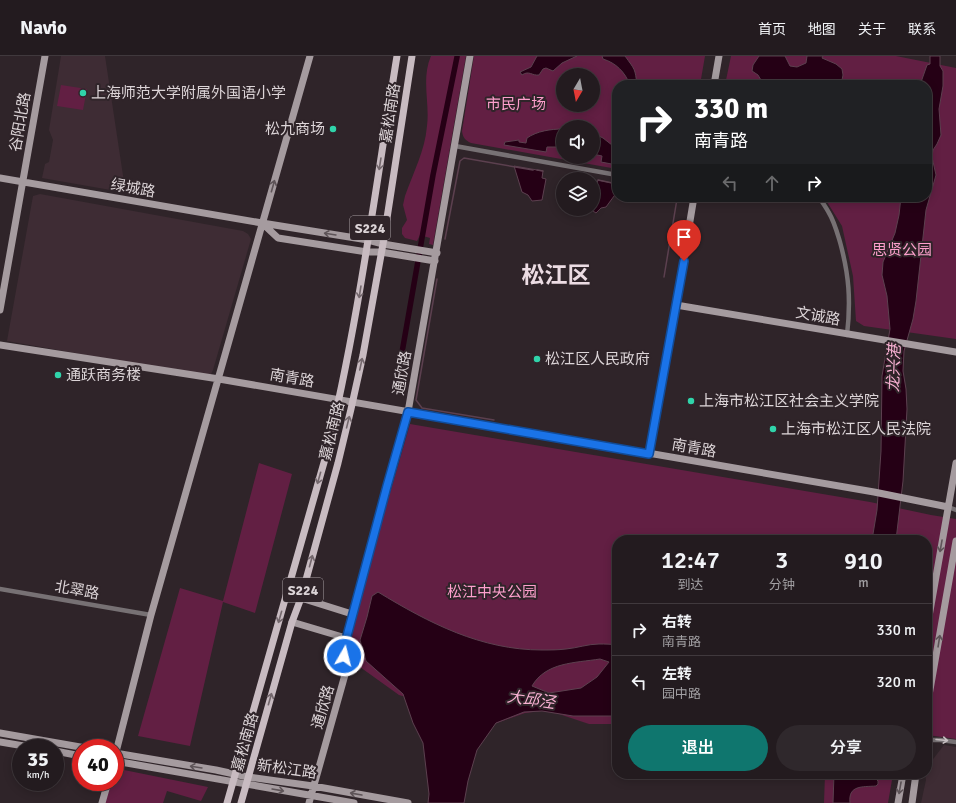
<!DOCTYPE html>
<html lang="zh">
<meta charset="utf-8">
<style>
body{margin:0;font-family:Signika,"Noto Sans SC",sans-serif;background:#2f282c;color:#f1f3f6;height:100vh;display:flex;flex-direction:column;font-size:15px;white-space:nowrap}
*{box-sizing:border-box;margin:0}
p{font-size:13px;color:#a3a1a4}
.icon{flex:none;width:22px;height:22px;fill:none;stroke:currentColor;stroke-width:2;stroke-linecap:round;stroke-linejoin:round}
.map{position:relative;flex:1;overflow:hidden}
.drawer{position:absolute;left:612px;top:479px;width:320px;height:244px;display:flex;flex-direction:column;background:#231b1f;border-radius:16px;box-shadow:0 2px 10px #0003,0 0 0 1px #40393d}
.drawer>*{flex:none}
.guide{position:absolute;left:612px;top:24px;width:320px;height:122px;border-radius:16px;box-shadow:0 2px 10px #0003,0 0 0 1px #40393d;background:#202124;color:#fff;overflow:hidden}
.needle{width:26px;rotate:190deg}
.tools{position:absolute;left:556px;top:12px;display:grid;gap:8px}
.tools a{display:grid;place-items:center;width:44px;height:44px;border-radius:50%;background:#231b1f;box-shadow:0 2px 10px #0003,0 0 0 1px #40393d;font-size:20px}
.speed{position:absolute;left:12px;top:683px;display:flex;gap:8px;font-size:20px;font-weight:700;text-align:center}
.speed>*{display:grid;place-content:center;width:52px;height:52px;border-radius:50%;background:#231b1f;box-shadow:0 2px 10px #0003,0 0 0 1px #40393d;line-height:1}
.speed small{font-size:10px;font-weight:400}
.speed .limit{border:6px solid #d22;background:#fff;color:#111}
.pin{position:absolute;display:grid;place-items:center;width:34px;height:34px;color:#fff;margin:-41px -17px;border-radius:50% 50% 50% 0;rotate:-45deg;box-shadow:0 0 4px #0007}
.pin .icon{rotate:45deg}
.me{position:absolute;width:44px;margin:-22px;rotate:8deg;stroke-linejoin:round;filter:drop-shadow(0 0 3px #0008)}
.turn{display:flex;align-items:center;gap:14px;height:84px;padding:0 16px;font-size:18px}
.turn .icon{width:52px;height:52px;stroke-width:2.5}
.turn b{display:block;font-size:28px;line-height:34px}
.lanes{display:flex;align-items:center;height:38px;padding:0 16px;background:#0003;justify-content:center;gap:20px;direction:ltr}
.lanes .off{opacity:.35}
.eta{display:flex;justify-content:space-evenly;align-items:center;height:68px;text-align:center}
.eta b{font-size:24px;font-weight:600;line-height:28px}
.action{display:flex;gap:8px;margin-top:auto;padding:8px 16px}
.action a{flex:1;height:46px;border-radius:24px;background:#0f766e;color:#fff;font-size:16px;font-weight:600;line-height:46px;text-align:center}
.action a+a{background:#2f282c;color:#f1f3f6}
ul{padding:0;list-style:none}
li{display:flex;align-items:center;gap:12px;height:52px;padding:0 16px;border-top:1px solid #40393d}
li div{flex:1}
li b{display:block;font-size:15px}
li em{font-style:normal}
header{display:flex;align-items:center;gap:24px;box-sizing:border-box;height:56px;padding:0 20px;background:#231b1f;border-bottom:1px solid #40393d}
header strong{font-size:19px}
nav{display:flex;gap:22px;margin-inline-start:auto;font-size:14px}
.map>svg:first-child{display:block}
.built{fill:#3e2c34}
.green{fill:#621f43;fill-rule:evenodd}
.water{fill:#250015;stroke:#5c404f;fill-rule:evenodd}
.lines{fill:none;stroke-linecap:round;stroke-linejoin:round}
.stream{stroke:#5c404f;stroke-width:1.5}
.canal{stroke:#250015;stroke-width:5.5}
.street{stroke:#777174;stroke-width:4.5}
.secondary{stroke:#a59b9f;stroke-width:7}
.primary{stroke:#c8bbc1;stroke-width:7}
.oneway{stroke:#74686d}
.oneway2{stroke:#5e5458}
.oneway3{stroke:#c8c0c3}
.route-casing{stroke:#114b97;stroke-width:10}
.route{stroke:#1a73e8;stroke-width:7}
.poi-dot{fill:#30d4aa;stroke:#2f2429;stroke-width:1.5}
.labels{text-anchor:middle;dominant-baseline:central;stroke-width:4;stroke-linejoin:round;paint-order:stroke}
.shield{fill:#2f2429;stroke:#a89fa3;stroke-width:1}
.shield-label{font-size:14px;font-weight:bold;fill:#dcd4d7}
.poi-label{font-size:15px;fill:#dcd4d7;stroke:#2f2429;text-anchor:start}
.park-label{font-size:15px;fill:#fd9fcc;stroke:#2f2429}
.street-label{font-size:15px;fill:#dcd4d7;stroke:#2f2429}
.water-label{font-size:16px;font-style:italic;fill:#f9b1d3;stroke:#2f2429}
.town-label{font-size:23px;font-weight:bold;fill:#ecdce3;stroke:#2f2429}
</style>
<header>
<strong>Navio</strong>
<nav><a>首页</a><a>地图</a><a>关于</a><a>联系</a></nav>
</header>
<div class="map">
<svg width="956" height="747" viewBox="0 0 956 747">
<rect width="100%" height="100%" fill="#2f2429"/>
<path class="built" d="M61,0H105L124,126L122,136L42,122L45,108L49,106L53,84L49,74Z
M40,138L243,175L248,178L251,183L213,314L211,318L205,320L7,285L33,140Z
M944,689L956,691V747H921L926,724L925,718H927V711Z"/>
<path class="green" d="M431,0H466L433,189L429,188L430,182L420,179L417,185L405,182L402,178V172L407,164L403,149L405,140C413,117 425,95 427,70C430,47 421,23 431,0Z
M474,0H705L700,29H617V113L471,87C465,84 463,82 462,75ZM563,19H593V49H563ZM563,71H593V101H563Z
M731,0H896L956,12V283L864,270L856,265L853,220L842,170L824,141H927V29H725Z
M61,29L87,33L83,54L57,50Z
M410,368L870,446L931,459L956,463V683L927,679V484H617V668H589L559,658L542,655L525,657L497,667L399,639L346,601L357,551Z
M259,407L292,418L255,557L223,546L190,690L138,680L180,532L223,545Z
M118,714H124L208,731L201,745L167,735L163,747H105L112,726H115V720Z
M825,718H893L888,747H824Z"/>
<path class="water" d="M537,0H577L562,7L553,15L546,12L543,13L539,19C532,20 529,14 522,19L520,16L531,11Z
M602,0H625C635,14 635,12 637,29H630C625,16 616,7 603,3Z
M759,0H785L790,10L797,11L806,7L807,0H823L822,2L836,8L842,13L843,19L841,29H764L758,19L752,15L753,9Z
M930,0H940V10L943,15V30L939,53L941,79L937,88L933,94L932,101L936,119L926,154L916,245L913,263L904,295L903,315L906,333L907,353L903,425L896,484H872L877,454L881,395L882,320L890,273L887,240L882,219L883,206L895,177L899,159L901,141H927V29H920L927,9L930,8Z
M563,73V91H547L546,96L504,89L505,86L519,84V86L526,87L527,82C537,75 551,73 563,73Z
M593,77L603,82L617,93V109L601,106L602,100L593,98Z
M514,110L543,115L542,122L546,123L542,144L532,145L528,139L522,136Z
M598,124L617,128V136L606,151L601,152L596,157L590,153H593V131H596Z
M378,536C429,567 481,594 542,594C550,594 558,594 566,593C577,592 588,588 599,588C605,588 611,588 617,589V660H573L542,655L524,656L496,667L477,694L468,725L464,747H428L429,738L423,687L413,667L403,638L366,605L360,584L367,561L372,540ZM600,603L609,606L597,621L581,632L549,637L532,630C546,606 575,607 600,603Z
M834,718H857L876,723L878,725V728L876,730C862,731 848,729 850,747H833Z"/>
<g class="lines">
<path class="stream" d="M537,114L543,115
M598,124L617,128
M445,183L460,105L464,102L533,114
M664,221L677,143L676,141
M437,223L416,344L422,352L494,364"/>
<path class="canal" d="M400,308L433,119L457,1"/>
<path class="street" d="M455,90L617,119
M819,141C822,146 826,151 829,157C834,165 837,176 840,186C849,219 851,244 847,279
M948,451L956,454
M0,533L151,559
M927,684H940L956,686"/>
<path class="secondary" d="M714,29L719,0
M0,122L262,167L368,184L383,188L437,197
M262,167L278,182L367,196H381L435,205
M676,249L956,296
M0,254L45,0
M0,289L219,323L874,436L948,451
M649,398L676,249L694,141
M301,542L352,558
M292,566L346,582
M927,572L956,407
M927,651L956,485
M0,677L86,692
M0,686L36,692
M55,695L81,700
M115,697L216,714L248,721L313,730L408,747
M115,700L151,559L310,0
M115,705L354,747
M102,747L108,726
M309,747L348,608L344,600L343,595L387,430L408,356L470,0
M898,747L903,718
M912,747L916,718"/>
<path class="primary" d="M227,747L325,403C358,270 375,135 397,0
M241,747L292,566L301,542L338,407L351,353L363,299L383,188L412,0"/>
</g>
<defs><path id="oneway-shaft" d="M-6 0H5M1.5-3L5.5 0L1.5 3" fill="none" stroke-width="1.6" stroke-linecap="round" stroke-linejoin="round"/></defs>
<g class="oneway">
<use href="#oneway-shaft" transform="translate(380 108) rotate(99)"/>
<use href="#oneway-shaft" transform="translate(360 236) rotate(99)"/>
<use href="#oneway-shaft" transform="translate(361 308) rotate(-78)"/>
<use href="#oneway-shaft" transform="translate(348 366) rotate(-76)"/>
<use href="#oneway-shaft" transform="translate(319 422) rotate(106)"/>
<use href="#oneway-shaft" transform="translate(311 505) rotate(-75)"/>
<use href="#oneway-shaft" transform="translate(280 561) rotate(106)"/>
<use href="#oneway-shaft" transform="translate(270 643) rotate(-74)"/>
</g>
<g class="oneway2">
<use href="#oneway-shaft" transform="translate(273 130) rotate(-74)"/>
<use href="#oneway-shaft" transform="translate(330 178) rotate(-171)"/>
<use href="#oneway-shaft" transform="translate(941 490) rotate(100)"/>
<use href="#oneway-shaft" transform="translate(939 585) rotate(-81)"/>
<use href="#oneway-shaft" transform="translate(196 711) rotate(-171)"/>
<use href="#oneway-shaft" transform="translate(900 732) rotate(100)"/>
<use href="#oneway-shaft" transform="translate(278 734) rotate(10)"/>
<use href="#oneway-shaft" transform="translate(356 738) rotate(-170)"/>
</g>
<use class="oneway3" href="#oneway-shaft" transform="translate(942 684) rotate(5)"/>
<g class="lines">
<g class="route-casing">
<path id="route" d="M344,600L343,595L387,430L408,356L649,398L684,205"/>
</g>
<use href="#route" class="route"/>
</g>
<g class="poi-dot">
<circle cx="83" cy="37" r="4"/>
<circle cx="333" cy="73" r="4"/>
<circle cx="537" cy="303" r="4"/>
<circle cx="58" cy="319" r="4"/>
<circle cx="691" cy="345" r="4"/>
<circle cx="773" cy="373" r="4"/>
</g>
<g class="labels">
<g class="shield">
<rect x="350" y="160" width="40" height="24" rx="3"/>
<rect x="283" y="522" width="40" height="24" rx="3"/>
</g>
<g class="shield-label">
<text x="370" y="172">S224</text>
<text x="303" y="534">S224</text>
</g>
<g class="poi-label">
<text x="91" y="37">上海师范大学附属外国语小学</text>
<text x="325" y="73" text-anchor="end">松九商场</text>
<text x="545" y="303">松江区人民政府</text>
<text x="66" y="319">通跃商务楼</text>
<text x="699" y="345">上海市松江区社会主义学院</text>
<text x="781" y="373">上海市松江区人民法院</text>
</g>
<g class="park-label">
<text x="516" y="48">市民广场</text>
<text x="902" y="194">思贤公园</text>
<text x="492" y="536">松江中央公园</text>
</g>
<g class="street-label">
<text transform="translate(390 57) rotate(-81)">嘉松南路</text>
<text transform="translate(20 66) rotate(-80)">谷阳北路</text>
<text transform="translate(133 132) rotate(10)">绿城路</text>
<text transform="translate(818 260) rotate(10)">文诚路</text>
<text transform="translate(402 317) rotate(-80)">通欣路</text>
<text transform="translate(292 322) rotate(10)">南青路</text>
<text transform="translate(332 375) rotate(-76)">嘉松南路</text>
<text transform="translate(694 392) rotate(10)">南青路</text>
<text transform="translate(77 534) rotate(10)">北翠路</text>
<text transform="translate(323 651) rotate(-74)">通欣路</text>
<text transform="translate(245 686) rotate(-74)">嘉松南路</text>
<text transform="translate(287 713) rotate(8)">新松江路</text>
</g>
<g class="water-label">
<text transform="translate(894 312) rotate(-88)">龙兴港</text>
<text transform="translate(531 644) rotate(8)">大邱泾</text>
</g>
<g class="town-label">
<text x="556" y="219">松江区</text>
</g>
</g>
</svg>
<div class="tools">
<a><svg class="needle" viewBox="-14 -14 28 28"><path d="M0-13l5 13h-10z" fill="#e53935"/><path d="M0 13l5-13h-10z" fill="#a3a1a4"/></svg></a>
<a><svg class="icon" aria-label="sound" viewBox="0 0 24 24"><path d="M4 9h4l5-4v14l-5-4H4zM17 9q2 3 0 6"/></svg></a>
<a><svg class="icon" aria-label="layers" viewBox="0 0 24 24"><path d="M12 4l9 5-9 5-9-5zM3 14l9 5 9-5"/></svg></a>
</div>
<div class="speed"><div>35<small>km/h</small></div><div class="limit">40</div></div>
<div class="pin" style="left:684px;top:205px;background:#d93025"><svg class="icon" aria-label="arrive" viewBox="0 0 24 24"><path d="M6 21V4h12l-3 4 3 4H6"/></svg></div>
<svg class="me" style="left:344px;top:600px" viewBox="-20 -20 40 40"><circle r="17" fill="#1a73e8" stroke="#fff" stroke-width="3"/><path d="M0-11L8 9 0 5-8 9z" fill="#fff"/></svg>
<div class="guide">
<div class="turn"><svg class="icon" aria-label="right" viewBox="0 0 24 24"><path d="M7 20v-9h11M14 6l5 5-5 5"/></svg><div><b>330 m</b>南青路</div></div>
<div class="lanes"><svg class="icon off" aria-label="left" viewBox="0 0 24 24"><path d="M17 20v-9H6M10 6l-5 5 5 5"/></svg><svg class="icon off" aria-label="ahead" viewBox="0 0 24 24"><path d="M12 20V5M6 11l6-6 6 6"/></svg><svg class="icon" aria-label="right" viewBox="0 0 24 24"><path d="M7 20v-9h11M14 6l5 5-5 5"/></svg></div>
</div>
<section class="drawer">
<div class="eta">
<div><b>12:47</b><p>到达</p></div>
<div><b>3</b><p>分钟</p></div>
<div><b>910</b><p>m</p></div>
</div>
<ul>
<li><svg class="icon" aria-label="right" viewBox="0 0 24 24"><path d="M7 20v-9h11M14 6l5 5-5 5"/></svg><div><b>右转</b><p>南青路</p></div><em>330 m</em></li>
<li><svg class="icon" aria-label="left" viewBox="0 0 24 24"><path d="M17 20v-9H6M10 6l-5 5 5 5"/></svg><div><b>左转</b><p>园中路</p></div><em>320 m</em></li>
</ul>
<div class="action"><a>退出</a><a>分享</a></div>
</section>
</div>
